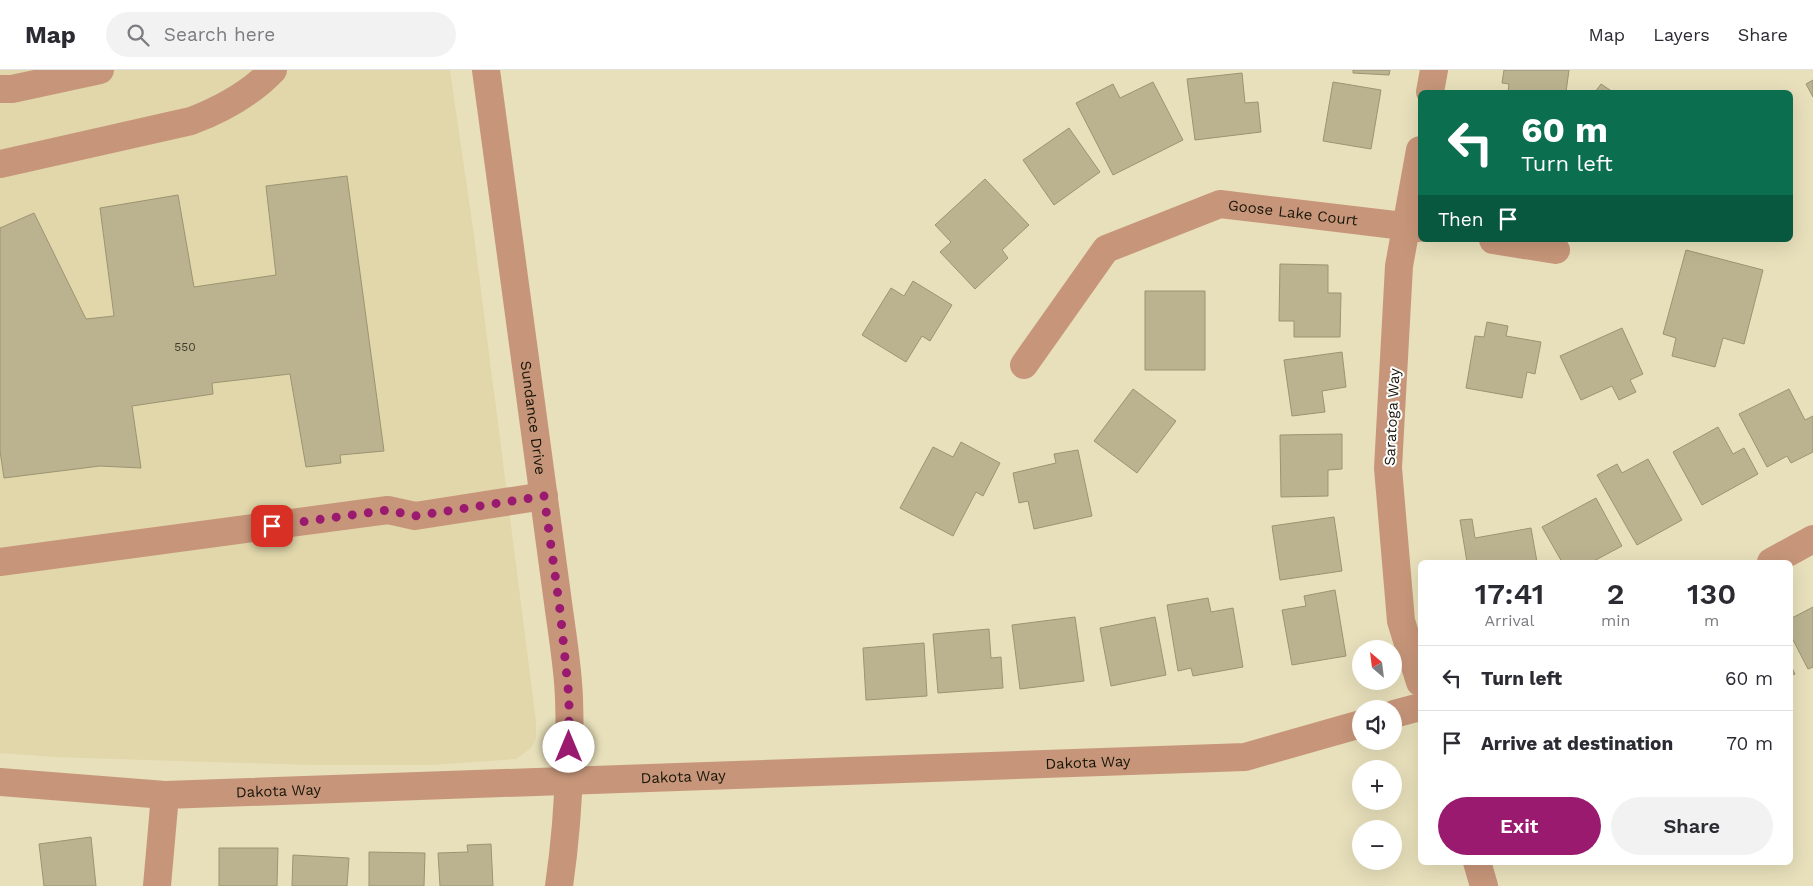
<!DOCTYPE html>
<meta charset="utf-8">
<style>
body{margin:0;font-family:"Work Sans",sans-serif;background:#f2f2f3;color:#2b2b33;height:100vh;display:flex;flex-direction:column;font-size:19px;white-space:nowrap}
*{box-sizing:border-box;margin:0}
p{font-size:16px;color:#7c7c81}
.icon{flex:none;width:28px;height:28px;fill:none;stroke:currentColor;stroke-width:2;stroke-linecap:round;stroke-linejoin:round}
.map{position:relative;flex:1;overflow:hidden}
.drawer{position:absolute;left:1418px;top:490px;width:375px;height:305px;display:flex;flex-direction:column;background:#fff;border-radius:8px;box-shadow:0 5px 20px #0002}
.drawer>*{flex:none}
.guide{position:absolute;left:1418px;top:20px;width:375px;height:152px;border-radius:8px;box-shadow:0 5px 20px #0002;background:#0b6e4f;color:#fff;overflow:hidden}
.needle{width:32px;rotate:332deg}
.controls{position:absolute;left:1352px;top:570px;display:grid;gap:10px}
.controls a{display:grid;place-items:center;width:50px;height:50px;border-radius:50%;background:#fff;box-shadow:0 5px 20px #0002;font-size:25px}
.pin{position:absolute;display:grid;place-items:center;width:42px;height:42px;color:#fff;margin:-21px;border-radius:10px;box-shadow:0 2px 8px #0006}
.me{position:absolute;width:55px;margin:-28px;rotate:0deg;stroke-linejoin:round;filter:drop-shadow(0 0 4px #0008)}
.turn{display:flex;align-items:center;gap:18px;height:105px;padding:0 20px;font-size:22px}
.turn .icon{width:65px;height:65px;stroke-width:2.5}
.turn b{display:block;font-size:35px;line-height:42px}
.then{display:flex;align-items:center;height:48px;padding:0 20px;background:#0003;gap:10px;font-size:19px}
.eta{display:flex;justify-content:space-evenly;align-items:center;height:85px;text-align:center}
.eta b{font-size:30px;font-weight:600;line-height:35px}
.action{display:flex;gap:10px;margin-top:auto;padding:10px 20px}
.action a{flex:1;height:58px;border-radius:30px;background:#9a1a70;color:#fff;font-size:20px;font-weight:600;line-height:58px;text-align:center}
.action a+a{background:#f2f2f3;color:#2b2b33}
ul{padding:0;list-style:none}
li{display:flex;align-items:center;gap:15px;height:65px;padding:0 20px;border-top:1px solid #e1e1e2}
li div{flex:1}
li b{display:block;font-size:19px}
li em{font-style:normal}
header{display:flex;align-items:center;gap:30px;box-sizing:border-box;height:70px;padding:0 25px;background:#fff;border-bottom:1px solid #e1e1e2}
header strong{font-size:24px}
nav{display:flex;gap:28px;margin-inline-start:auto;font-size:18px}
.search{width:350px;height:45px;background:#f2f2f3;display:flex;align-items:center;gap:12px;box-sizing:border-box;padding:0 18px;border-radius:28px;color:#7c7c81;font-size:19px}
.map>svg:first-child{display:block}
.built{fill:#e1d7aa}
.building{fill:#bbb390;stroke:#9c9471}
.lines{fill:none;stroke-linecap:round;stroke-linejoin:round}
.minor{stroke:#c7967a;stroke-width:28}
.route{stroke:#9a1a70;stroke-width:9;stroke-dasharray:0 16.2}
.labels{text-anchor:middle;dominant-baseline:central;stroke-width:4;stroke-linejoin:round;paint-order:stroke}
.number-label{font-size:12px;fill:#413c2a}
.street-label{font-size:15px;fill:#181508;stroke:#fff}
</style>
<header>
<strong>Map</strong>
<div class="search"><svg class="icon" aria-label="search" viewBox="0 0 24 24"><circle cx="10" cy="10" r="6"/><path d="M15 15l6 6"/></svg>Search here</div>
<nav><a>Map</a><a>Layers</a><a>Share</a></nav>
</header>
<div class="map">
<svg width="1813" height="816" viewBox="0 0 1813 816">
<rect width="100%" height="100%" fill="#e8e0bb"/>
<path class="built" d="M0,0H450L474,165L536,651V668L532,677L527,681L516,689L431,695H311L177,691L54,687L0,683Z"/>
<path class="building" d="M1353,0H1390L1389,5L1353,3Z
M1504,0H1569L1566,22H1508L1509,14L1502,13Z
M1242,3L1245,33L1258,32L1261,62L1195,70L1187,9Z
M1813,10V27L1806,14Z
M1153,12L1183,70L1113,105L1076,33L1113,14L1120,28Z
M1333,12L1381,20L1371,79L1323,71Z
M1601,14L1613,22H1595Z
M1069,58L1100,102L1054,135L1023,90Z
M347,106L384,381L340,385L341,393L306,397L290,304L212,313L213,324L132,336L141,398L100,396L4,408L0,381V158L34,143L86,249L114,246L100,138L178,125L194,217L276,205L266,116Z
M985,109L1029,155L1002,180L1008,188L975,219L940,182L951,172L935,155Z
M1686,180L1763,200L1744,274L1723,268L1715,297L1672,286L1676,268L1663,264Z
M1280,194L1328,195V223H1341L1340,267H1294V251H1279Z
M913,211L952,235L930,271L922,266L906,292L862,265L891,218L904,226Z
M1145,221H1205V300H1145Z
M1487,252L1508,256L1506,266L1541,272L1535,304L1527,302L1522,328L1466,318L1475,266L1484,267Z
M1622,258L1643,304L1630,310L1636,322L1619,330L1612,316L1581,330L1560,286Z
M1342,282L1346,317L1322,321L1325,342L1292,346L1284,290Z
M1133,319L1176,351L1137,403L1094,371Z
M1789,319L1805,350L1813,346V382L1791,393L1787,386L1767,397L1739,344Z
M1718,357L1733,384L1744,378L1758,404L1702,435L1673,382Z
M1342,364V399L1328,400V426L1281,427L1280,365Z
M961,372L1000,393L983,426L976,422L953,466L900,438L933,377L953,387Z
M1078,380L1092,446L1034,459L1028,431L1019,433L1013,403L1056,393L1054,384Z
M1648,389L1682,450L1637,475L1597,405L1617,394L1622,403Z
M1596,428L1622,476L1592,492H1562L1542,457Z
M1334,447L1342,501L1280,510L1272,456Z
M1472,449L1475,468L1531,458L1537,492H1467L1460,450Z
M1335,520L1346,586L1292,595L1282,540L1306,536L1304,526Z
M1208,528L1211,542L1233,538L1243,597L1193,606L1191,598L1178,601L1167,535Z
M1813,537V597L1808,599L1790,564V549Z
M1075,547L1084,611L1020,619L1012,555Z
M1155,547L1166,605L1111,616L1100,558Z
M989,559L991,588L1001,587L1003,618L938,623L933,564Z
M924,573L927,626L866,630L863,578Z
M1790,594L1795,604L1790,606Z
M91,767L96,816H44L39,774Z
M491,774L493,816H440L438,783L468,782L467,775Z
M219,778H278L277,816H219Z
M369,782L425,783L424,816H369Z
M293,785L349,788L347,816H292Z"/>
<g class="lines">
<g class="minor">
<path id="s1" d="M486,0L559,540C563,569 568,599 569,628C571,691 568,754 559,816"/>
<path d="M0,19H12L100,0"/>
<path d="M1430,22L1434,0"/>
<path d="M1420,80L1399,196L1388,398L1401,551L1420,612"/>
<path d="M0,94L191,51C220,40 251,23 273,0"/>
<path d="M1493,170L1556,180"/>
<path id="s2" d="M1024,295L1106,179L1220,134L1420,158"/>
<path d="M0,492L388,440L415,446L544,426"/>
<path d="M1771,492L1813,469"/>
<path d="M1394,644L1420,637"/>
<path id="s3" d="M0,712L165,725L1245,687L1361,654"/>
<path d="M1477,792L1484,816"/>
<path d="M157,816L165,725"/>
</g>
</g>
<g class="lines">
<path class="route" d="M272,456L388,440L415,446L544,426L560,540L569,627V677"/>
</g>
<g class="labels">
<g class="number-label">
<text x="185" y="277">550</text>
</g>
<g class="street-label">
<text stroke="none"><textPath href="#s2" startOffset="338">Goose Lake Court</textPath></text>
<text transform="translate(1392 347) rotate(-87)">Saratoga Way</text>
<text stroke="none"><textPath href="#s1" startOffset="351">Sundance Drive</textPath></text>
<text stroke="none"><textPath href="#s3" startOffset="1089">Dakota Way</textPath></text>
<text stroke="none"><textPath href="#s3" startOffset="684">Dakota Way</textPath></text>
<text stroke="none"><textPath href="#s3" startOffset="279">Dakota Way</textPath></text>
</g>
</g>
</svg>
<div class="controls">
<a><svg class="needle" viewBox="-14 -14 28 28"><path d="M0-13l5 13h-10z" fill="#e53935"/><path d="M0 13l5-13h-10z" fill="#7c7c81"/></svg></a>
<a><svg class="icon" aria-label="sound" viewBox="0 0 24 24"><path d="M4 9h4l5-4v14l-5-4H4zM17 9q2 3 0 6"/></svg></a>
<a>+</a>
<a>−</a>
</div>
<div class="pin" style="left:272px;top:456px;background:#d93025"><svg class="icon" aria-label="arrive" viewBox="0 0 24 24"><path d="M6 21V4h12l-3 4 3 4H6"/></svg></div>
<svg class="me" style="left:569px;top:677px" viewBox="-20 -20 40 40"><circle r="19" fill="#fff"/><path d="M0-13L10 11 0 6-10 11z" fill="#9a1a70"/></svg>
<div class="guide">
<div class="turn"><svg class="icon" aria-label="left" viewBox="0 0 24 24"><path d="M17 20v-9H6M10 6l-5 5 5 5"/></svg><div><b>60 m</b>Turn left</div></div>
<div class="then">Then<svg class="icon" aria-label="arrive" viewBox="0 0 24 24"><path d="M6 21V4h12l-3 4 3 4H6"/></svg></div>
</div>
<section class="drawer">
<div class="eta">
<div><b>17:41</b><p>Arrival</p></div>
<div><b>2</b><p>min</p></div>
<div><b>130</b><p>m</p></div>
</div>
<ul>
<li><svg class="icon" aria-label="left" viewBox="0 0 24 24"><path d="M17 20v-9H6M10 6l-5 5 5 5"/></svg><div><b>Turn left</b></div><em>60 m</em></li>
<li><svg class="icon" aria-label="arrive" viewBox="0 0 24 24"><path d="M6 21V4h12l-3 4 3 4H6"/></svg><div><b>Arrive at destination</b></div><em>70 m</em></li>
</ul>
<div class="action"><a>Exit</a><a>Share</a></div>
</section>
</div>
